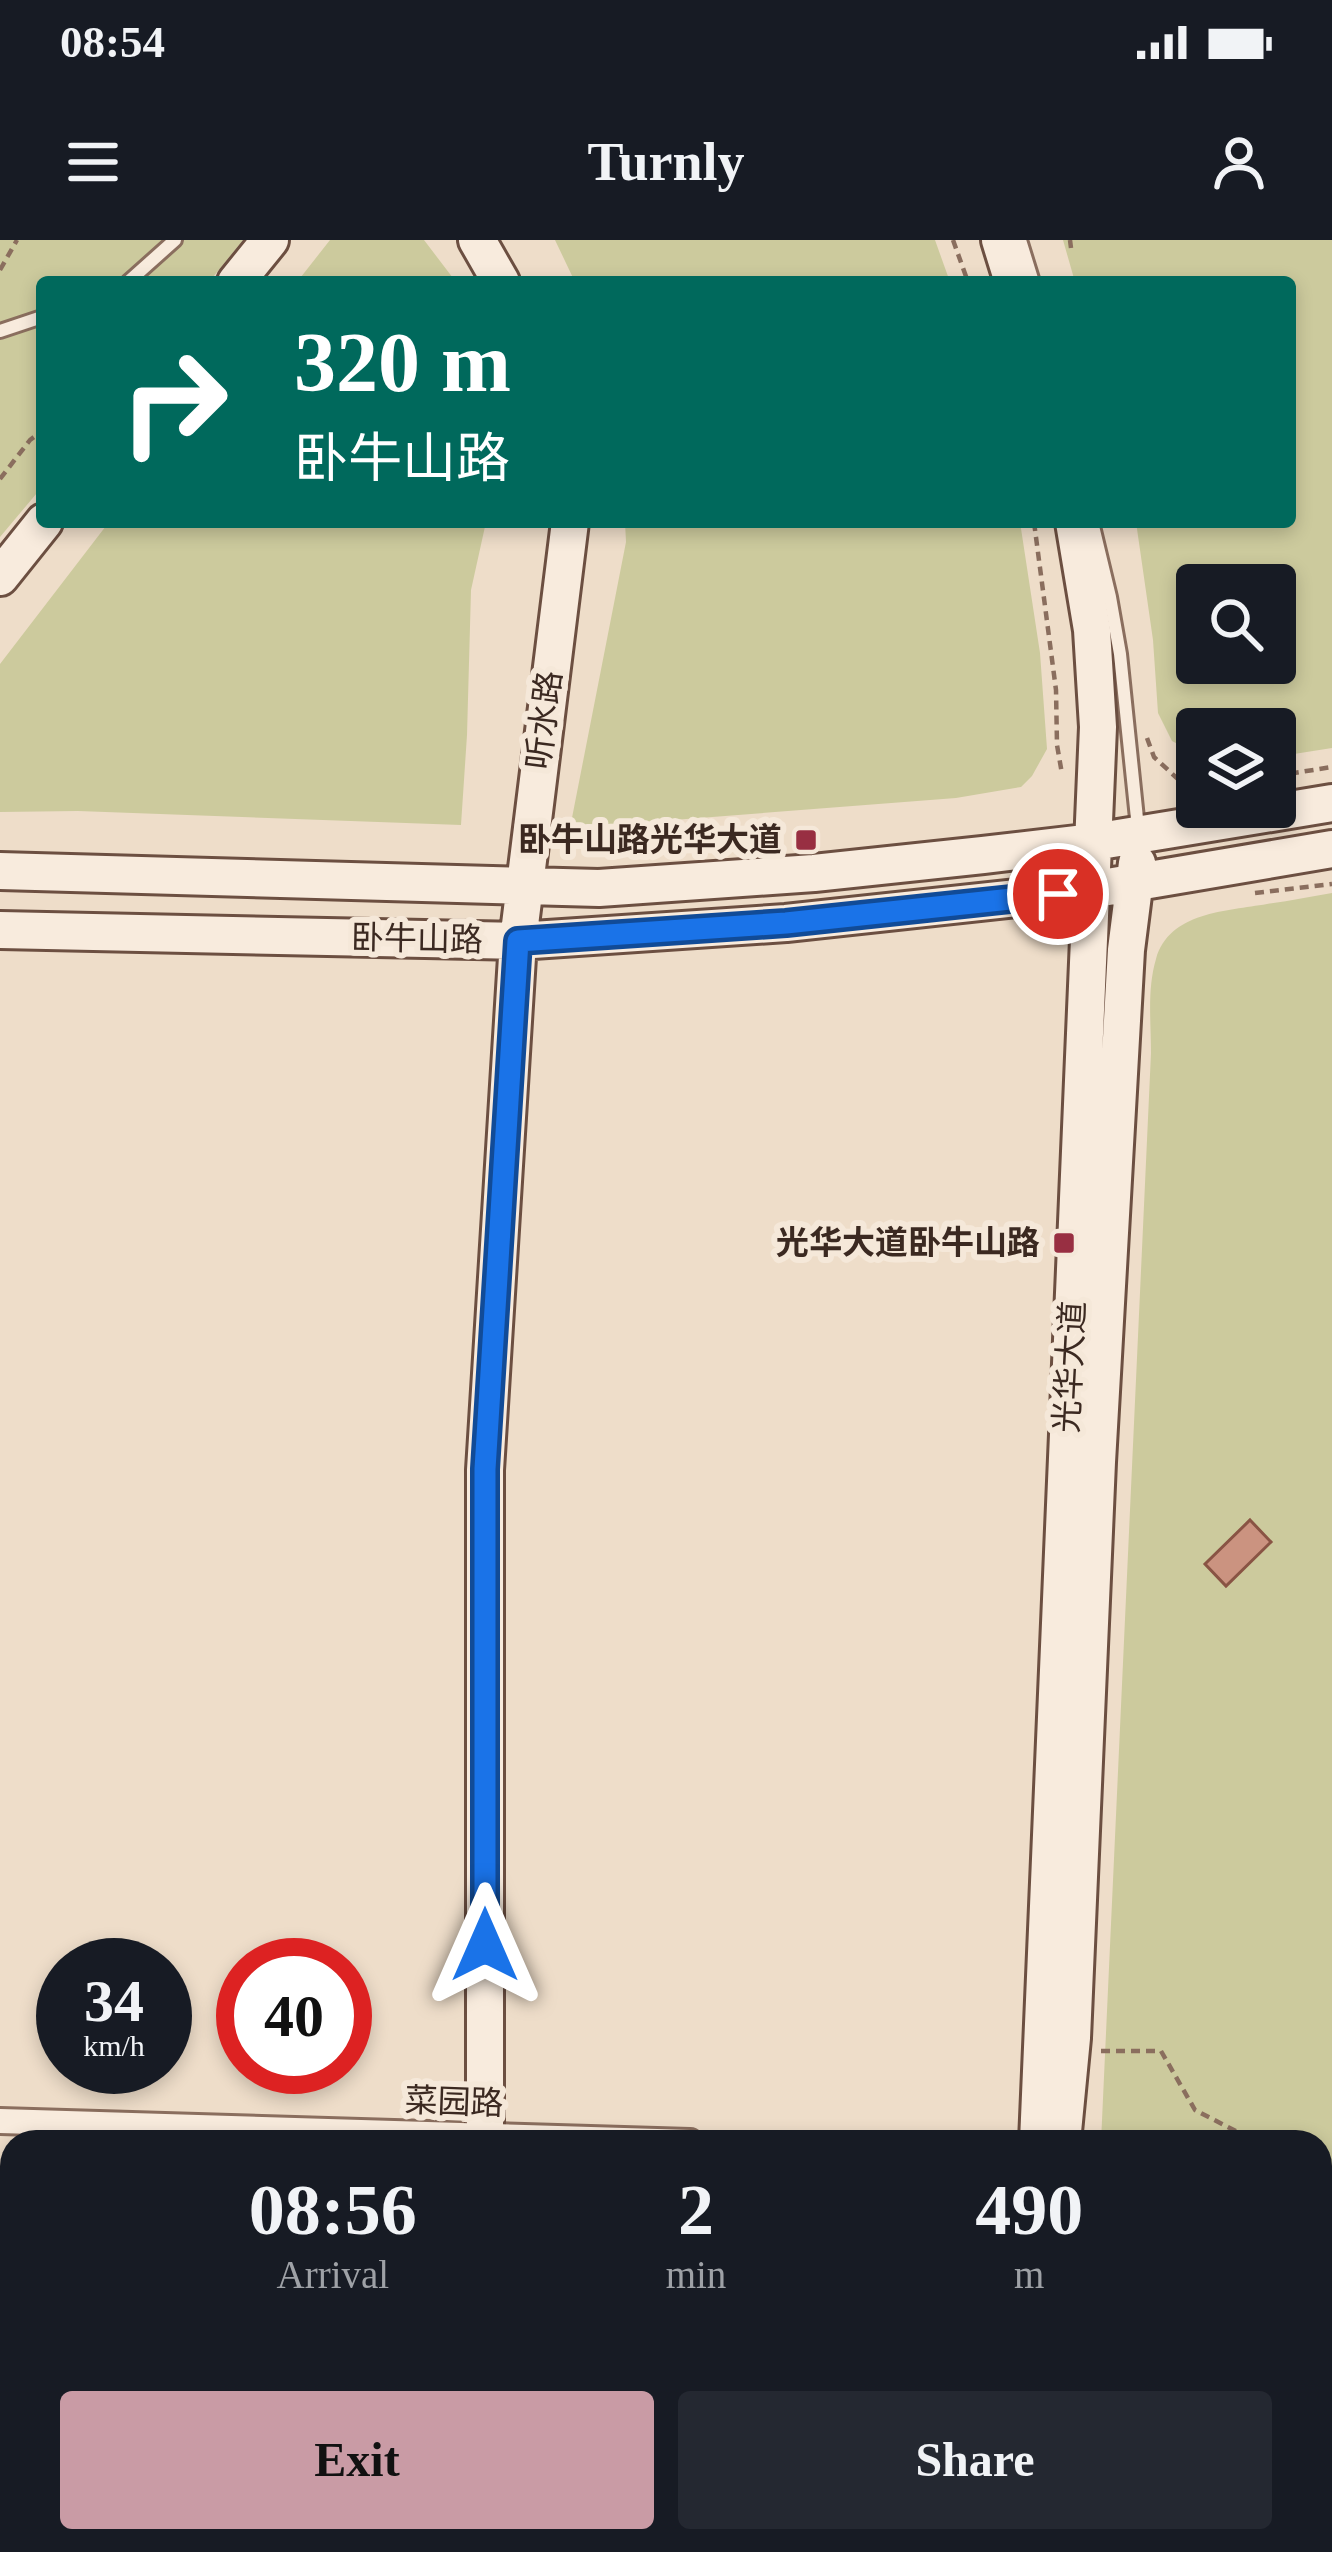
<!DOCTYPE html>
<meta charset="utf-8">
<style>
body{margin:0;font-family:"Times New Roman","Noto Sans SC",serif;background:#242831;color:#f1f3f6;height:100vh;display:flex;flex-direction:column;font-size:45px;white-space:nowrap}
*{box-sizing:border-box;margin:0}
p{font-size:39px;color:#9ea1a6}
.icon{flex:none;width:66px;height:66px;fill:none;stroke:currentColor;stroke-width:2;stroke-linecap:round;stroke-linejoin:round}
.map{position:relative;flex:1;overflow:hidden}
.side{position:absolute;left:0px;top:1890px;width:1332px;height:423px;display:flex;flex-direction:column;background:#171b24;border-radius:36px 36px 0 0;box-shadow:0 6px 18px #0003}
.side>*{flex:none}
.guide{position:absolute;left:36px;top:36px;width:1260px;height:252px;border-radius:12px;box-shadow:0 6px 18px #0003;background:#00695c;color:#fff;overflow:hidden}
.tools{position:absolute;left:1176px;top:324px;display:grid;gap:24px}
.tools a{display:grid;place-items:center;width:120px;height:120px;border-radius:12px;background:#171b24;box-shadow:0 6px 18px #0003;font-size:60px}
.speed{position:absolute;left:36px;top:1698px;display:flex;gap:24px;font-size:60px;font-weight:700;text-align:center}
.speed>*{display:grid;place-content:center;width:156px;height:156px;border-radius:50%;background:#171b24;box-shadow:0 6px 18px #0003;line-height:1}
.speed small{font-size:30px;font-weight:400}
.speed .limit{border:18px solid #d22;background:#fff;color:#111}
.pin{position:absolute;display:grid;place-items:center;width:102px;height:102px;color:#fff;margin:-51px;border:6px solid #fff;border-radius:50%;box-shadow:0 3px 12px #0007}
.me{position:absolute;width:132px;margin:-66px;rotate:0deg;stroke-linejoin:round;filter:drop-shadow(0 0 9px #0008)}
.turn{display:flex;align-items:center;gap:42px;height:252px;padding:0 60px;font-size:54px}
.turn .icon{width:156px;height:156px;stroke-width:2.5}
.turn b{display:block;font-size:84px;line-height:102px}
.eta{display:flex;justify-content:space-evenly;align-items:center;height:204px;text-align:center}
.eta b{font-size:72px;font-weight:700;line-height:84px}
.cta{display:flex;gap:24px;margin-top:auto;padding:24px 60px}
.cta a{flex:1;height:138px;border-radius:12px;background:#c99ba5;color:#111;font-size:48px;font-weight:700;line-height:138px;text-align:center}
.cta a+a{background:#242831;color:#f1f3f6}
.status{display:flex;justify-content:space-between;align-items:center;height:84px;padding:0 60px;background:#171b24;direction:ltr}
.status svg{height:33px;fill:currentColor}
header{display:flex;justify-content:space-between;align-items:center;height:156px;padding:0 60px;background:#171b24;font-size:54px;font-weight:700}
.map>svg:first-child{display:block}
.green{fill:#ccca9d;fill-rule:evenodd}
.building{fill:#cb9380;stroke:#895444;stroke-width:3}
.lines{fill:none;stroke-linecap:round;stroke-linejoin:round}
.lane-casing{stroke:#8a6e5e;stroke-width:18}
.street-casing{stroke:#8a6e5e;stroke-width:30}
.secondary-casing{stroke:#6c4f41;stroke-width:42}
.path{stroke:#8a6e5e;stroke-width:4.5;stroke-dasharray:9 6;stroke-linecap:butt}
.lane{stroke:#f8ebdd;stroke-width:12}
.street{stroke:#f8ebdd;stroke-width:24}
.secondary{stroke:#f8ebdd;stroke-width:36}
.route-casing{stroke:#114b97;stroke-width:30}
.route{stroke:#1a73e8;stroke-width:21}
.poi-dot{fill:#982f42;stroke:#f5e8d9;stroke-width:4.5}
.labels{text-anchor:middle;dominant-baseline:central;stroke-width:12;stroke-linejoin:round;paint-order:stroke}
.street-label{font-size:33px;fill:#3b2921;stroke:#f5e8d9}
.poi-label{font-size:33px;font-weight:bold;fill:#3b2921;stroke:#f5e8d9;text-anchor:end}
</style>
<div class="status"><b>08:54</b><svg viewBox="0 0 49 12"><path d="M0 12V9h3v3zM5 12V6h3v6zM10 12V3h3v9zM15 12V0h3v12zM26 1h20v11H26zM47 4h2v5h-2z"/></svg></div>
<header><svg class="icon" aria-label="menu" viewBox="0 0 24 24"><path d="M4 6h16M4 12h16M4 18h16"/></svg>Turnly<svg class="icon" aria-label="person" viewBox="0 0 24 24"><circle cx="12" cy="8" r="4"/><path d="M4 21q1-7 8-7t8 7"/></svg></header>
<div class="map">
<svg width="1332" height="2312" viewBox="0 0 1332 2312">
<rect width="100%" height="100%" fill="#eeddc9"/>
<path class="green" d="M0,0H243L209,42H42V247L0,297Z
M330,0H424L456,42H297Z
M555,0H935L950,42H575Z
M1063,0H1332V508L1275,517V489H1197V514L1172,501L1158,473L1153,400L1136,282H1290V42H1075ZM1275,345V423H1197V345Z
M109,282H486L471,350L467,495L461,585L78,571L0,572V424Z
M625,282H1020L1040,413L1047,509L1032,536L1021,547L956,558L570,588L626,302Z
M1332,653V2312H1080L1081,2301H1320V1902H1101L1151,813C1151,782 1147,749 1156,719C1169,672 1227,671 1267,664C1289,661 1310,657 1332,653Z"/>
<path class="building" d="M1250,1280L1271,1302L1226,1346L1205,1324Z"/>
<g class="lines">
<g class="lane-casing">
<path id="lane" d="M1020,0L1033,42
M128,42L175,0
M0,91L42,77
M1092,282L1110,357L1120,414L1138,588"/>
</g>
<g class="street-casing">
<path id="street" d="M0,1881L690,1902
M1320,2282L1332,2230
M1318,2301L1319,2312"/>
</g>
<g class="secondary-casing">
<path id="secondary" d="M477,0L501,42
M1000,0L1013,42
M236,42L270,0
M0,337L44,282
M0,631L599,648L814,633L983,615L1094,602L1332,563
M0,690L518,701L786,683L1090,650L1332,609
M485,1902V1230L518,701L570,282
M1038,1902L1098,487L1092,390L1074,282
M1062,1902L1072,1798L1097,1222L1126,710L1137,623
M452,2312L453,2301
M1018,2312V2301
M1043,2312L1044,2301"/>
</g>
<path class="path" d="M953,0L968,42
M1070,0L1071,8
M0,30L17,0
M0,239L30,200L42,191
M1034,282L1056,450L1057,505L1062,534
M1147,498L1154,517L1180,541L1197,540
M1275,536L1332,527
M1255,653L1332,644
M1101,1811H1161L1195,1870L1257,1902
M1320,1943L1332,1946
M1320,1945C1324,1980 1332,2012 1320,2044
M1320,1949L1332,1951
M1320,2037L1327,2009"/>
<use href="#lane" class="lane"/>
<use href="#street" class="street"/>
<use href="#secondary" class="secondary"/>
</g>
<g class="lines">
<g class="route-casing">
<path id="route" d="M485,1705V1229L518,701L786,683L1058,654"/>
</g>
<use href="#route" class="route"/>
</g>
<g class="poi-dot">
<rect x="794" y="588" width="24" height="24" rx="6"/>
<rect x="1052" y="991" width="24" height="24" rx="6"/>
</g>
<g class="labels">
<g class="street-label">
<text transform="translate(544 480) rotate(-83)">听水路</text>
<text transform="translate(417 699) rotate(1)">卧牛山路</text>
<text transform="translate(1070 1127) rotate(-87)">光华大道</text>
<text transform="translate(454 1862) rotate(2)">菜园路</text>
</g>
<g class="poi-label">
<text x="782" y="600">卧牛山路光华大道</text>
<text x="1040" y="1003">光华大道卧牛山路</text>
</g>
</g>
</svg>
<div class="tools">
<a><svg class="icon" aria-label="search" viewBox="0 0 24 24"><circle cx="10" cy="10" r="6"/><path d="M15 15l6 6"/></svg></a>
<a><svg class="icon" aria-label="layers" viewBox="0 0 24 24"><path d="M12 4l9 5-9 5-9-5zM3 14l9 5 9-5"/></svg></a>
</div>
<div class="speed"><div>34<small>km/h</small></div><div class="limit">40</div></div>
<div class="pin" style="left:1058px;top:654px;background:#d93025"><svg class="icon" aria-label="arrive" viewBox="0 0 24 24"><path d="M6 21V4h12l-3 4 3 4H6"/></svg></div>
<svg class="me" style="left:485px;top:1705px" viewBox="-20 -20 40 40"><path d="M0-17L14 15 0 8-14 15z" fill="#1a73e8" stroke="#fff" stroke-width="4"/></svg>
<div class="guide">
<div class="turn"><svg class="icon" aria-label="right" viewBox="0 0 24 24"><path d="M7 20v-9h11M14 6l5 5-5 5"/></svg><div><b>320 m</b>卧牛山路</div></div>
</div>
<section class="side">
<div class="eta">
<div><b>08:56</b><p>Arrival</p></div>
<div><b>2</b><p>min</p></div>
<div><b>490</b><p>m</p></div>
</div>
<div class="cta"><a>Exit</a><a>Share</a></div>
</section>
</div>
